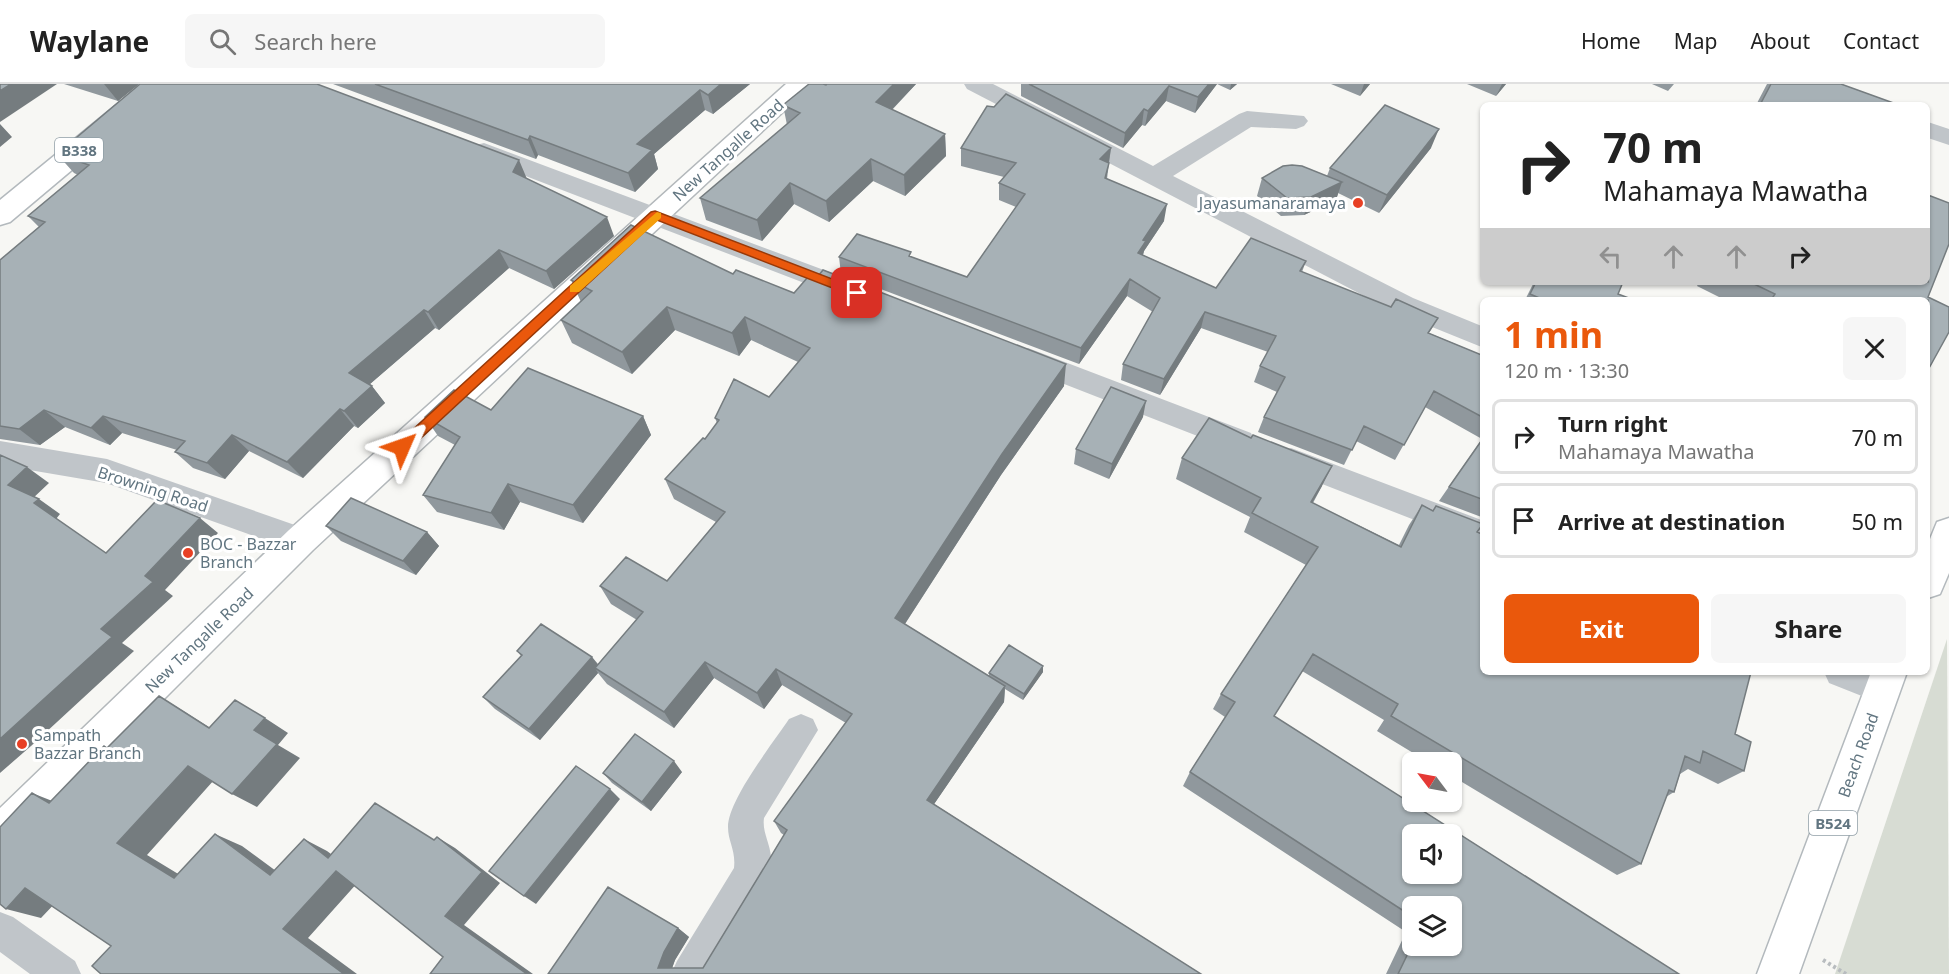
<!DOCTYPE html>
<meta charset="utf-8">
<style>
body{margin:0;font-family:"Noto Sans",sans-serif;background:#f6f6f6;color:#222;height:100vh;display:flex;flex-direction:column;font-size:22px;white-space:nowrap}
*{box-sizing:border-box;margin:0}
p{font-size:20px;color:#767676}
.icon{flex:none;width:33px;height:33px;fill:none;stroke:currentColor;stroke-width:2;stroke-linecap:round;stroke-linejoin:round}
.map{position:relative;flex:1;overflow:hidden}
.sheet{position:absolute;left:1480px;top:213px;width:450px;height:378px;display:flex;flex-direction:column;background:#fff;border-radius:9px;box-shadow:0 2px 4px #0004}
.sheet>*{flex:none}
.top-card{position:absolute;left:1480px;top:18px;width:450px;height:183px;border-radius:9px;box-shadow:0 2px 4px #0004;background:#fff;color:#222;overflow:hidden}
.needle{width:39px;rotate:302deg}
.tools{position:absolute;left:1402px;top:668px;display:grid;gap:12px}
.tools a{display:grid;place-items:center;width:60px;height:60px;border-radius:9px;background:#fff;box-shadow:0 2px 4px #0004;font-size:30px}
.pin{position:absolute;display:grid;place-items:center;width:51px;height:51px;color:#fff;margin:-26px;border-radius:12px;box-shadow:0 3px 9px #0006}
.me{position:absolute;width:66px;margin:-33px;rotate:47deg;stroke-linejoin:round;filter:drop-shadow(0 0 4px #0008)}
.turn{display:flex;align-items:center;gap:21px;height:126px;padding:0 24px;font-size:27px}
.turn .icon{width:78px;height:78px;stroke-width:2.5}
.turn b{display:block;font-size:42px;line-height:51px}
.lanes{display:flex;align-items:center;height:57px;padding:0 24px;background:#0003;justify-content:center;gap:30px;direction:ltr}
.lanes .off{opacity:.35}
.round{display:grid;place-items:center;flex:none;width:63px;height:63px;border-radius:9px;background:#f6f6f6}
.summary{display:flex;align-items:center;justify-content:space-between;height:102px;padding:0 24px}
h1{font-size:36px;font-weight:700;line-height:45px;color:#ea580c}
.button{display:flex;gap:12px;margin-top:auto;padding:12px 24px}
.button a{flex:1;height:69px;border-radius:9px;background:#ea580c;color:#fff;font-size:24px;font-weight:700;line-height:69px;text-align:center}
.button a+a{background:#f6f6f6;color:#222}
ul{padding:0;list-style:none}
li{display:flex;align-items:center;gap:18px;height:75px;margin:0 12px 9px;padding:0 12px;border:3px solid #e0e0e0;border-radius:9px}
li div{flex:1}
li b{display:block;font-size:22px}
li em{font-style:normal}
header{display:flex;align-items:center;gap:36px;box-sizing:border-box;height:84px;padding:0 30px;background:#fff;border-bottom:2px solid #e0e0e0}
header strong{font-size:28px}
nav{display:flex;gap:33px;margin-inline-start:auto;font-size:21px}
.search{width:420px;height:54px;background:#f6f6f6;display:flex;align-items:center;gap:15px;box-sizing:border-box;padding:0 21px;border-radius:9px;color:#767676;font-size:22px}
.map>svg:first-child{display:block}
.green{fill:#d7dcd3}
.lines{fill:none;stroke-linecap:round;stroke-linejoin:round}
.primary-casing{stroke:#b3b9bd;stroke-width:3}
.highway-casing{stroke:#b3b8bb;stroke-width:3}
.path{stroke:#b8bcbf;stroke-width:4;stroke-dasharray:3 3;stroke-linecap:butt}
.street{fill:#c0c5c9;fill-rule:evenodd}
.primary{fill:#fff;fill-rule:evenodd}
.highway{fill:#fff;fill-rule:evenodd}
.wall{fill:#90989d;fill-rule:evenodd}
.shaded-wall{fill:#757c7f}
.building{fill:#a7b1b6;stroke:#757c7f;stroke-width:1.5;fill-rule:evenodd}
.route{fill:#ea580c;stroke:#983908;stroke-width:1.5}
.slow{fill:#f59e0b}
.poi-dot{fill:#e84024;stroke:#fff;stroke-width:2}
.labels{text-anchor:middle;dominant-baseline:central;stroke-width:6;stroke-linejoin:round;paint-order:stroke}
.shield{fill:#fff;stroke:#909ea6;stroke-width:1.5}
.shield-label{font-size:15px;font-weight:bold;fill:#617580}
.street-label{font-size:16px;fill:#617580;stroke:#fff}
.poi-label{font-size:16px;fill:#617580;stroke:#fff;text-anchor:start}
</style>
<header>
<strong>Waylane</strong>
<div class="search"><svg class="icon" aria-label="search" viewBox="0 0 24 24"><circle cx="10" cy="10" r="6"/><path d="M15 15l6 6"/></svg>Search here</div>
<nav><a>Home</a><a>Map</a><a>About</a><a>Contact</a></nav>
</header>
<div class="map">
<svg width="1949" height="890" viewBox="0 0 1949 890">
<rect width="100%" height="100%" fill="#f7f7f4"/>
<path class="green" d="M1947,555L1949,890H1835Z"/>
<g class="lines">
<g class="primary-casing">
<path id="primary" d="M142,0H170L167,6L10,138L0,141V116Z
M1949,434V489L1940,510L1928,514V460L1937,438Z
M1871,588H1907L1799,890H1757Z"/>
</g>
<g class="highway-casing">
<path id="highway" d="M786,0H813L313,466L14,765L0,770V724L289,446Z"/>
</g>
<path class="path" d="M1823,876L1846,890"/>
<path class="street" d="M964,0H993L1153,82L1239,30L1247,27L1304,32L1308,37L1304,42L1296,45L1251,43L1173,92L1413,214L1484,243V264L1395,228L967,5Z
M1928,38L1949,45V61L1928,54Z
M484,59L864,201L868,208L864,215L855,218L846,215L476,73L472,67L476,61Z
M1028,264L1251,349L1255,357L1251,365L1241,369L1018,282L1014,275L1018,268Z
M0,357L107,375L312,447L316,456L312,465L301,469L106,399L0,381Z
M1291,364L1484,437V463L1281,384L1277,376L1281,368Z
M1824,588H1878L1894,594L1898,605L1894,616L1882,620L1829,599Z
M801,630L813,635L818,646L764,734C762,748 770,759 771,773C771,783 768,792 764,802L711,890H671L677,877L734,784C736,766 728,758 728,743C728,716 773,659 789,635Z
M0,828L13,833L75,877L81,890H30L0,868Z"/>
<use href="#primary" class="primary"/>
<use href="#highway" class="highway"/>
</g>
<path class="wall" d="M64,0H139L118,17Z
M333,0H750L713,30L705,26L654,70L658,85L635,108L538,71L536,75Z
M916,0L892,26L945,50L946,72L905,112L873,97L829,138L794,120L762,157L706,136L700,114L787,41L783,21L826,1Z
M1021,0H1237L1230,6L1217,0L1195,29L1166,17L1145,42L1142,41L1123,64L1021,12Z
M1331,0H1370L1360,12Z
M1467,0H1506L1496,12Z
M1652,0H1674L1668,7Z
M1767,0H1841L1899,21H1756Z
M961,64H1111L1107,95L1164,137L1144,167L1143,171L1216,204L1306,177L1302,188L1391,223L1438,234L1429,249L1484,272V434L1439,417L1482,355L1425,323L1395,376L1356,357L1344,381L1258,348L1264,333L1277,308L1254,298L1260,282L1268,268L1201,244L1160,311L1121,296L1123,280L1153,228L1127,212L1079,280L841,190L839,173H912L967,193L1016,123L999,116V99L1004,93L961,82Z
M1431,64L1379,129L1338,109L1336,116L1304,131L1281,132L1257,112L1262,94L1327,92L1330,84Z
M57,70L527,94L614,152L554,205L509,184L439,246L435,244L370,300L385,319L358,344L354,342L303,394L249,367L225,395L193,384L175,368L177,366L122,349L110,361L65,343L40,361L0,355V176L39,143L28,132L78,91L74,89Z
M733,190L794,209L1064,302L1001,391L905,540L989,592V589L1043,588L1023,616L1005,605L1004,618L934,720L1201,890H548L678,844L689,853L675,876L672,884H703L784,751L781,749L774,737L846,639L782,601L764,625L714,594L674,644L607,600L598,589L540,656L495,625L483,613L521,572L517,567L592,573L598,580L637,536L611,520L600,502L667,497L716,438L674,415L665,395L705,355L717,339L715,334L769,313L798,278L751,256L739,272L675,246L632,290L572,259L561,236L581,218L571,196Z
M1534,198H1623L1618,210L1634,216H1525Z
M1699,198H1928V216H1725L1697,202Z
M491,326L643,332L651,351L583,439L520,418L504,446L437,428L423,411L455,361L438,352L425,333Z
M1143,333L1109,395L1074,380L1076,365Z
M1182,374L1322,402L1313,419L1399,461L1409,441L1422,421L1477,448L1735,650L1744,687L1718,700L1688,685L1680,690L1674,708L1666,713L1641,780L1617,791L1452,692V678H1428L1377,647L1384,636L1302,587L1274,632L1679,890H1386L1406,848L1183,702L1190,688L1225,633L1213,625L1221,610L1306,481L1244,448L1250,433L1176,395ZM1413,822L1452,861H1413Z
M326,442L427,448L439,462L416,491L341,457Z
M682,688L651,727L612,699L603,689Z"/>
<path class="shaded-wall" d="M11,0H57L0,38V7Z
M104,0H139L118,17Z
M721,0H750L713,30L708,11Z
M894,0H916L878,40L876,18Z
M1209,0H1217L1195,29L1198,13Z
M1231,0H1237L1230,6Z
M1364,0H1370L1360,12Z
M1502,0H1506L1496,12Z
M1169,2L1166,17L1145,42L1148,27Z
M700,6L705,26L654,70L658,85L635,108L628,89L637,60Z
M1144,25L1142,41L1123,64L1125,49Z
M0,40L12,53L0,63Z
M1439,45L1431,64L1379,129L1387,111Z
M945,50L946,72L905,112L904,91Z
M530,52L538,71L536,75L528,56Z
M1111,64L1106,96L1103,111L1100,75Z
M871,75L873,97L829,138L826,117Z
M519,76L527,95L513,88Z
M1342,98L1336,116L1304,131L1311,113Z
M790,99L794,120L762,157L757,136Z
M1167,120L1164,137L1144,167L1142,174L1138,169L1143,156Z
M607,133L614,152L554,205L546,187Z
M499,166L509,184L439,246L428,228Z
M1130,195L1127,212L1079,280L1081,264Z
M667,223L675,246L632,290L622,268Z
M424,226L435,244L363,306L349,289Z
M1205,228L1201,244L1160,311L1164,295Z
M745,233L751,256L739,272L732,249Z
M1066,280L1064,302L1001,391L897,552L895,534L1002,370Z
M372,302L385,319L358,344L344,327Z
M1146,317L1143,333L1109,395L1112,380Z
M340,325L354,342L303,394L287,378Z
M44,326L65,343L40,361L19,345Z
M103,332L122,349L110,361L91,344Z
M643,332L651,351L583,439L573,421Z
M232,351L249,367L225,395L207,379Z
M1332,382L1322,402L1301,438L1311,418Z
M27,383L49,399L30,417L8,401Z
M508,400L520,418L504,446L491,429Z
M39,415L60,430L56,435L34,419Z
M200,434L218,449L165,506L173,512L122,559L134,567L31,662L0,689V655L101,545L145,492Z
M427,448L439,462L416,491L403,477Z
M592,573L601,585L595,584L598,589L540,656L529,645Z
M705,578L714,594L674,644L664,628Z
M1043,582V588L1023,616L1024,610Z
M776,585L782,601L764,625L757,609Z
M1005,602L1004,618L928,729L927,716Z
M159,612L185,628L234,659L209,644Z
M265,634L288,649L278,661L300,674L257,723L232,710L254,646Z
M674,677L682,688L651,727L642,718Z
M188,682L214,696L147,771L203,805L174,794L117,759Z
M610,705L620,715L536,820L524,812Z
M32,709L65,722L49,719Z
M215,750L242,762L295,801L270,791Z
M437,753L455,764L500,799L464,841L533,890H527L445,832Z
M304,755L327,767L351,785L328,774Z
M336,787L359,797L308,854L357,890H344L283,845Z
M25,804L59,815L41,834L6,825Z
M678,844L689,853L675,876L670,890L658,884L664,868Z"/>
<path class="building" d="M0,0H11L0,7Z
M140,0H317L519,76L513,88L607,133L546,187L499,166L428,228L424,226L349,289L372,302L344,327L340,325L287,378L232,351L207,379L175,368L185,357L103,332L91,344L44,326L19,345L0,342V176L45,138L28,132L89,81L57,70Z
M375,0H721L708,11L700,6L637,60L652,66L628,89L530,52L528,56Z
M809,0H823L826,1L827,0H894L876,18L945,50L904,91L871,75L826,117L790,99L757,136L700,114L800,29L783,21Z
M1029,0H1209L1198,13L1169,2L1148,27L1144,25L1125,49Z
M1771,0H1841L1899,21H1760Z
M1006,10L1111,64L1100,75L1109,79L1105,94L1167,120L1143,156L1146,157L1138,169L1216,204L1251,154L1306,177L1300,187L1391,223L1396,215L1438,234L1428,249L1484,272V334L1434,307L1404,361L1364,342L1352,366L1264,333L1285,293L1260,282L1276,252L1205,228L1164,295L1123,280L1160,214L1130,195L1081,264L839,173L857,150L911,168L909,172L967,193L1025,110L999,99L1016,79L961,64L987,22L994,23Z
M1385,21L1439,45L1387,111L1330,84Z
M1292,81L1302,82L1342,98L1311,113L1287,114L1262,94L1283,82Z
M1928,111L1949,119V160L1928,213L1949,223V248L1928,286V216H1771L1775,210L1750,198H1928Z
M631,141L733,190L736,186L794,209L808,193L815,196L823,186L1066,280L1002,370L895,534L1005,602L927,716L1201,890H548L608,803L678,844L664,868L658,884H703L787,746L774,737L852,630L776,585L757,609L705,578L664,628L595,584L643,528L600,502L626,473L667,497L725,428L665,395L703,354L705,355L719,336L715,334L734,295L769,313L810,264L745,233L732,249L667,223L622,268L561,236L592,207L571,196Z
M1536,198H1623L1618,210L1634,216H1544L1530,210Z
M528,284L643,332L573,421L508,400L491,429L423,411L460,353L425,333L454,306L491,326Z
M1111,303L1146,317L1112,380L1076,365Z
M1209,334L1251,354L1253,351L1332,382L1311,418L1401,463L1422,421L1433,427L1436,422L1483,440L1477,448L1484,451V588H1751L1735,650L1751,658L1744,687L1703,667L1700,679L1685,672L1674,708L1669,706L1641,780L1391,632L1398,620L1313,570L1274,632L1679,890H1398L1413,859V861H1452V822H1413V833L1190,688L1235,618L1221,610L1318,463L1252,429L1261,414L1182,374ZM1413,750H1452V789H1413Z
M1484,353V416L1449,403Z
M0,371L27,383L8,401L39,415L34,419L106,469L157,416L200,434L145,492L153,498L101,545L112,553L0,655Z
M351,414L427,448L403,477L326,442Z
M541,540L592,573L529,645L483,613L522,571L517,567Z
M1009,561L1043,582L1024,610L989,589Z
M159,612L209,644L235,616L265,634L254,646L277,660L232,710L188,682L117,759L174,794L215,750L270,791L304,755L328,774L375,719L434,756L437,753L482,788L445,832L527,890H430L443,873L336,787L283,845L344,890H101L92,882L111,862L25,804L6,825L0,820V743L32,709L49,719L104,662L107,664Z
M635,650L674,677L642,718L603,689Z
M576,682L610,705L524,812L489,787Z"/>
<path class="route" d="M655,127L861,206L863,209L861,212H853L657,136L407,367H398L396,363L398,359L651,128Z"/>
<path class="slow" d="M657,128L661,129V134L579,208H570V202Z"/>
<g class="poi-dot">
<circle cx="1358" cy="119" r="6"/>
<circle cx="188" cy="469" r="6"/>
<circle cx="22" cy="660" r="6"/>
</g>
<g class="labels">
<g class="shield">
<rect x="55" y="54" width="48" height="24" rx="4.5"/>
<rect x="1809" y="727" width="48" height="24" rx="4.5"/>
</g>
<g class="shield-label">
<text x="79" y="66">B338</text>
<text x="1833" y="739">B524</text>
</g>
<g class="street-label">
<text transform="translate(728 66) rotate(-42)">New Tangalle Road</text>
<text transform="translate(153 405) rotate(18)">Browning Road</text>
<text transform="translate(199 556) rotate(-44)">New Tangalle Road</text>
<text transform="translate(1858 671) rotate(-70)">Beach Road</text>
</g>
<g class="poi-label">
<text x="1346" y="119" text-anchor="end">Jayasumanaramaya</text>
<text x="200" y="460">BOC - Bazzar<tspan x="200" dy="18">Branch</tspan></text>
<text x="34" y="651">Sampath<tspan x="34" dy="18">Bazzar Branch</tspan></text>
</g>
</g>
</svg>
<div class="tools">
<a><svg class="needle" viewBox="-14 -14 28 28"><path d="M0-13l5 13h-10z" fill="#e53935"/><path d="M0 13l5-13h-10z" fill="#767676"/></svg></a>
<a><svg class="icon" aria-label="sound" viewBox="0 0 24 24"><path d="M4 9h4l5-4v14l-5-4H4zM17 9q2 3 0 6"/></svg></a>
<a><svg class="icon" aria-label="layers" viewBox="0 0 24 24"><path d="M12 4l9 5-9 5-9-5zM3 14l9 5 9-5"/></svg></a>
</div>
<div class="pin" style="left:857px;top:209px;background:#d93025"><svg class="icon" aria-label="arrive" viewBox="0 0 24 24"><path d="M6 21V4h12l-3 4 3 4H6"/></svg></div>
<svg class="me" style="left:402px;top:363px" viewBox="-20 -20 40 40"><path d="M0-17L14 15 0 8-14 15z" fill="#ea580c" stroke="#fff" stroke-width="4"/></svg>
<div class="top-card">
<div class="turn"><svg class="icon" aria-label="right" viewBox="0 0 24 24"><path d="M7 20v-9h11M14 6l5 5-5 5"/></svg><div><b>70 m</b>Mahamaya Mawatha</div></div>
<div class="lanes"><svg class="icon off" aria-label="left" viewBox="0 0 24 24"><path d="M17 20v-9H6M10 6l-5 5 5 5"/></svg><svg class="icon off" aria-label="ahead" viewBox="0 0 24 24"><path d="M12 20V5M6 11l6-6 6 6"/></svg><svg class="icon off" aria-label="ahead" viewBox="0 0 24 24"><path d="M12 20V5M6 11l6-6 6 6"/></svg><svg class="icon" aria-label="right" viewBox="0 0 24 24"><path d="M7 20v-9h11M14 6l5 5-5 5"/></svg></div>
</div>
<section class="sheet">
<div class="summary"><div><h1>1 min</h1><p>120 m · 13:30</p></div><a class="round"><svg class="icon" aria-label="close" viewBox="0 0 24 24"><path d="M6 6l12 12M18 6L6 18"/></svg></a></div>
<ul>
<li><svg class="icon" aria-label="right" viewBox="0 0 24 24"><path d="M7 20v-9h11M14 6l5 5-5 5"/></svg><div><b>Turn right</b><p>Mahamaya Mawatha</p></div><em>70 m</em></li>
<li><svg class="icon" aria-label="arrive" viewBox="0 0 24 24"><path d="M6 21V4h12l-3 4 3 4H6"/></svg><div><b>Arrive at destination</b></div><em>50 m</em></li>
</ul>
<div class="button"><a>Exit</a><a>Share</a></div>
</section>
</div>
